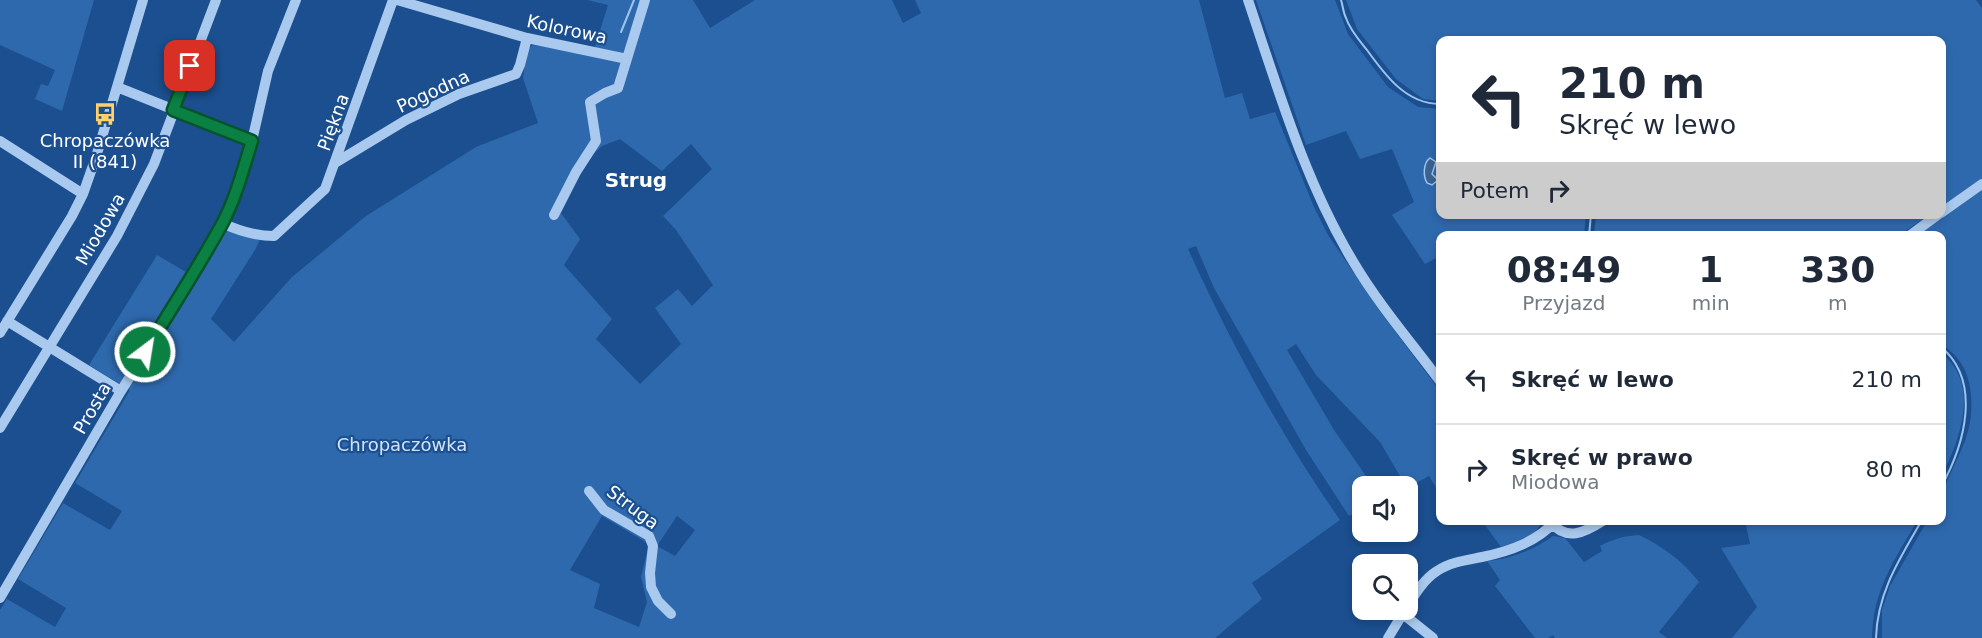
<!DOCTYPE html>
<html lang="pl">
<meta charset="utf-8">
<style>
body{margin:0;font-family:"DejaVu Sans",sans-serif;background:#f2f2f3;color:#1f2937;height:100vh;display:flex;flex-direction:column;font-size:22px;white-space:nowrap}
*{box-sizing:border-box;margin:0}
p{font-size:20px;color:#747a83}
.icon{flex:none;width:33px;height:33px;fill:none;stroke:currentColor;stroke-width:2;stroke-linecap:round;stroke-linejoin:round}
.map{position:relative;flex:1;overflow:hidden}
.sheet{position:absolute;left:1436px;top:231px;width:510px;height:294px;display:flex;flex-direction:column;background:#fff;border-radius:12px;box-shadow:0 3px 9px #0003}
.sheet>*{flex:none}
.banner{position:absolute;left:1436px;top:36px;width:510px;height:183px;border-radius:12px;box-shadow:0 3px 9px #0003;background:#fff;color:#1f2937;overflow:hidden}
.buttons{position:absolute;left:1352px;top:476px;display:grid;gap:12px}
.buttons a{display:grid;place-items:center;width:66px;height:66px;border-radius:12px;background:#fff;box-shadow:0 3px 9px #0003;font-size:30px}
.pin{position:absolute;display:grid;place-items:center;width:51px;height:51px;color:#fff;margin:-26px;border-radius:12px;box-shadow:0 3px 9px #0006}
.me{position:absolute;width:66px;margin:-33px;rotate:31deg;stroke-linejoin:round;filter:drop-shadow(0 0 4px #0008)}
.turn{display:flex;align-items:center;gap:21px;height:126px;padding:0 24px;font-size:27px}
.turn .icon{width:78px;height:78px;stroke-width:2.5}
.turn b{display:block;font-size:42px;line-height:51px}
.then{display:flex;align-items:center;height:57px;padding:0 24px;background:#0003;gap:12px;font-size:22px}
.eta{display:flex;justify-content:space-evenly;align-items:center;height:102px;text-align:center}
.eta b{font-size:36px;font-weight:700;line-height:42px}
ul{padding:0;list-style:none}
li{display:flex;align-items:center;gap:18px;height:90px;padding:0 24px;border-top:2px solid #e0e1e3}
li div{flex:1}
li b{display:block;font-size:22px}
li em{font-style:normal}
.map>svg:first-child{display:block}
.green{fill:#2e69ad;fill-rule:evenodd}
.water{fill:#3c6290;stroke:#9cc4f0;stroke-width:1.5}
.lines{fill:none;stroke-linecap:round;stroke-linejoin:round}
.stream{stroke:#9cc4f0;stroke-width:2}
.minor{stroke:#a9c9ee;stroke-width:10}
.route-casing{stroke:#07532c;stroke-width:15}
.route{stroke:#0b8043;stroke-width:10}
.labels{text-anchor:middle;dominant-baseline:central;stroke-width:4.5;stroke-linejoin:round;paint-order:stroke}
.street-label{font-size:18px;fill:#fff;stroke:#1b4f8f}
.poi-label{font-size:18px;fill:#fff;stroke:#1b4f8f}
.park-label{font-size:18px;fill:#cfe3fa;stroke:#1b4f8f}
.neighbourhood-label{font-size:20px;font-weight:bold;fill:#fff;stroke:#1b4f8f}
</style>
<div class="map">
<svg width="1982" height="638" viewBox="0 0 1982 638">
<rect width="100%" height="100%" fill="#1b4f8f"/>
<path class="green" d="M0,0H94L62,111L35,99L41,84L48,86L55,70L0,45Z
M587,0H693L710,28L755,0H892L903,23L921,13L915,0H1199L1225,98L1242,93L1250,119L1275,112L1314,207L1328,235L1379,310L1440,391V494L1429,476L1407,488L1380,442L1316,375L1296,344L1287,350L1334,430L1373,486H1362V508L1349,516L1306,450L1235,325L1214,288L1196,246L1188,249C1231,344 1281,435 1340,520L1252,583L1262,599L1215,638H0V610L7,599L55,627L66,608L18,579L63,503L110,530L122,511L75,483L130,390L89,365L157,255L186,272L216,221L263,233L255,250L211,319L234,342L292,277L366,216L476,147L538,123L523,78L527,50L533,45L571,51L594,50L608,5ZM620,139L662,171L691,144L712,169L663,216L676,230L713,285L692,306L678,289L655,308L681,344L640,384L596,339L612,319L564,265L580,239L561,213L588,159L602,146ZM602,516L649,544L641,577L647,602L639,627L594,608L600,584L570,570ZM677,516L695,530L675,556L657,546Z
M1256,0H1335L1348,34L1388,87L1418,107L1440,109V214L1586,215L1584,235L1440,236V256L1425,264L1392,215L1414,202L1392,149L1360,159L1346,131L1306,145Z
M1346,0H1976L1982,8V179L1941,207V40H1440V101L1423,99L1396,79L1357,29Z
M1982,190V638H1882V610L1890,586L1927,521L1941,520C1941,512 1939,501 1942,493C1957,456 1977,431 1970,388C1967,368 1958,355 1941,344V236L1918,235Z
M1596,215H1930L1899,235L1594,236Z
M1941,353C1982,384 1959,441 1941,478Z
M1482,521H1541C1538,537 1515,542 1501,547Z
M1745,521H1917C1894,561 1873,590 1872,638H1732L1757,607L1721,548L1750,544Z
M1639,535C1662,546 1683,561 1699,582L1659,632L1667,638H1555L1553,635L1548,638H1535L1495,586L1500,580L1487,561C1511,559 1533,550 1553,536L1565,538L1584,562L1602,551L1600,546C1613,539 1624,536 1639,535Z"/>
<path class="water" d="M1430,158L1436,162L1432,174L1438,180L1432,185L1427,183C1423,176 1423,163 1430,158Z"/>
<g class="lines">
<path class="stream" d="M1341,0C1343,6 1343,12 1346,18C1350,30 1359,40 1367,50C1385,75 1406,104 1440,104
M621,32L634,0
M1589,236L1591,214
M1941,347C1982,381 1965,444 1941,487
M1876,638C1877,593 1900,558 1922,520"/>
<path class="minor" d="M397,0L527,38L627,59
M1248,0C1278,89 1305,182 1354,263C1379,305 1411,342 1440,381
M117,87L252,141
M0,141L83,194
M335,163L406,120L459,94L516,74L520,65L527,38
M1941,213L1982,184
M554,215L576,172L596,141L590,102L605,93L618,88L645,0
M222,223C239,231 256,236 274,236L325,189L393,0
M1909,236L1939,214
M7,321L121,391
M0,333L72,216L83,194L96,157L143,0
M0,428L117,236L154,164L216,0
M589,491L604,510L649,536L653,546L650,573L651,587L658,601L671,614
M1549,521C1567,542 1584,533 1604,520
M0,598L121,391L192,278L222,223L235,194L252,141L268,71L296,0
M1407,607C1415,594 1424,579 1437,571C1450,562 1467,560 1482,557C1511,551 1536,542 1557,520
M1403,614L1433,638
M1388,638L1405,610"/>
</g>
<g class="lines">
<g class="route-casing">
<path id="route" d="M145,352C171,309 198,268 222,224C236,198 243,169 252,141L173,110L190,66"/>
</g>
<use href="#route" class="route"/>
</g>
<defs>
<g id="bus-bare" transform="scale(1.8)"><path d="M-5-6H5V4H4V6H2V4H-2V6H-4V4H-5ZM-3.5-4V0h7V-4ZM-3.5 1.2v1.5H-2V1.2ZM2 1.2v1.5H3.5V1.2Z" fill="#ffd166" stroke="#1b4f8f" stroke-width="2.5" paint-order="stroke"/></g>
</defs>
<g fill-rule="evenodd">
<use href="#bus-bare" x="105" y="114"/>
</g>
<g class="labels">
<g class="street-label">
<text transform="translate(567 29) rotate(12)">Kolorowa</text>
<text transform="translate(433 91) rotate(-25)">Pogodna</text>
<text transform="translate(333 122) rotate(-70)">Piękna</text>
<text transform="translate(100 229) rotate(-60)">Miodowa</text>
<text transform="translate(92 408) rotate(-60)">Prosta</text>
<text transform="translate(633 507) rotate(37)">Struga</text>
</g>
<g class="poi-label">
<text x="105" y="140">Chropaczówka<tspan x="105" dy="21">II (841)</tspan></text>
</g>
<g class="park-label">
<text x="402" y="444">Chropaczówka</text>
</g>
<g class="neighbourhood-label">
<text x="636" y="180">Strug</text>
</g>
</g>
</svg>
<div class="buttons">
<a><svg class="icon" aria-label="sound" viewBox="0 0 24 24"><path d="M4 9h4l5-4v14l-5-4H4zM17 9q2 3 0 6"/></svg></a>
<a><svg class="icon" aria-label="search" viewBox="0 0 24 24"><circle cx="10" cy="10" r="6"/><path d="M15 15l6 6"/></svg></a>
</div>
<div class="pin" style="left:190px;top:66px;background:#d93025"><svg class="icon" aria-label="arrive" viewBox="0 0 24 24"><path d="M6 21V4h12l-3 4 3 4H6"/></svg></div>
<svg class="me" style="left:145px;top:352px" viewBox="-20 -20 40 40"><circle r="17" fill="#0b8043" stroke="#fff" stroke-width="3"/><path d="M0-11L8 9 0 5-8 9z" fill="#fff"/></svg>
<div class="banner">
<div class="turn"><svg class="icon" aria-label="left" viewBox="0 0 24 24"><path d="M17 20v-9H6M10 6l-5 5 5 5"/></svg><div><b>210 m</b>Skręć w lewo</div></div>
<div class="then">Potem<svg class="icon" aria-label="right" viewBox="0 0 24 24"><path d="M7 20v-9h11M14 6l5 5-5 5"/></svg></div>
</div>
<section class="sheet">
<div class="eta">
<div><b>08:49</b><p>Przyjazd</p></div>
<div><b>1</b><p>min</p></div>
<div><b>330</b><p>m</p></div>
</div>
<ul>
<li><svg class="icon" aria-label="left" viewBox="0 0 24 24"><path d="M17 20v-9H6M10 6l-5 5 5 5"/></svg><div><b>Skręć w lewo</b></div><em>210 m</em></li>
<li><svg class="icon" aria-label="right" viewBox="0 0 24 24"><path d="M7 20v-9h11M14 6l5 5-5 5"/></svg><div><b>Skręć w prawo</b><p>Miodowa</p></div><em>80 m</em></li>
</ul>
</section>
</div>
